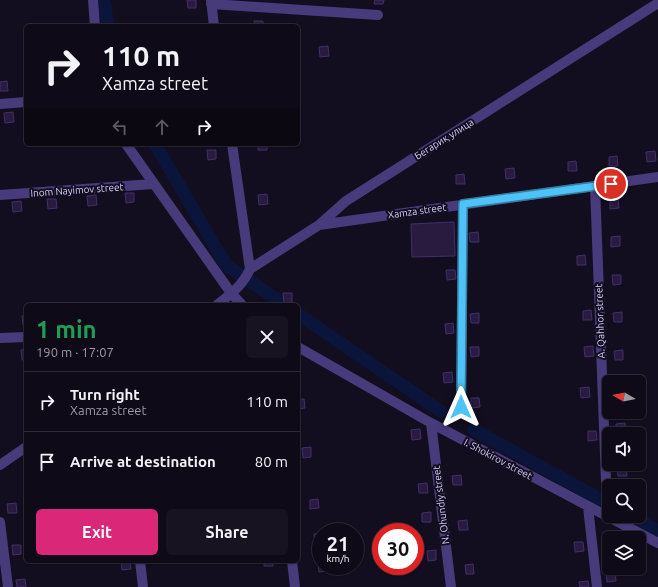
<!DOCTYPE html>
<meta charset="utf-8">
<style>
body{margin:0;font-family:Ubuntu,sans-serif;background:#171320;color:#f1f3f6;height:100vh;display:flex;flex-direction:column;font-size:15px;white-space:nowrap}
*{box-sizing:border-box;margin:0}
p{font-size:13px;color:#9b9aa1}
.icon{flex:none;width:22px;height:22px;fill:none;stroke:currentColor;stroke-width:2;stroke-linecap:round;stroke-linejoin:round}
.map{position:relative;flex:1;overflow:hidden}
.drawer{position:absolute;left:24px;top:303px;width:276px;height:260px;display:flex;flex-direction:column;background:#0e0a17;border-radius:6px;box-shadow:0 1px 3px #0004,0 0 0 1px #2e2b36}
.drawer>*{flex:none}
.guide{position:absolute;left:24px;top:24px;width:276px;height:122px;border-radius:6px;box-shadow:0 1px 3px #0004,0 0 0 1px #2e2b36;background:#0e0a17;color:#f1f3f6;overflow:hidden}
.needle{width:26px;rotate:280deg}
.controls{position:absolute;left:602px;top:375px;display:grid;gap:8px}
.controls a{display:grid;place-items:center;width:44px;height:44px;border-radius:6px;background:#0e0a17;box-shadow:0 1px 3px #0004,0 0 0 1px #2e2b36;font-size:20px}
.speed{position:absolute;left:312px;top:523px;display:flex;gap:8px;font-size:20px;font-weight:700;text-align:center}
.speed>*{display:grid;place-content:center;width:52px;height:52px;border-radius:50%;background:#0e0a17;box-shadow:0 1px 3px #0004,0 0 0 1px #2e2b36;line-height:1}
.speed small{font-size:10px;font-weight:400}
.speed .limit{border:6px solid #d22;background:#fff;color:#111}
.pin{position:absolute;display:grid;place-items:center;width:34px;height:34px;color:#fff;margin:-17px;border:2px solid #fff;border-radius:50%;box-shadow:0 1px 4px #0007}
.me{position:absolute;width:44px;margin:-22px;rotate:0deg;stroke-linejoin:round;filter:drop-shadow(0 0 3px #0008)}
.turn{display:flex;align-items:center;gap:14px;height:84px;padding:0 12px;font-size:18px}
.turn .icon{width:52px;height:52px;stroke-width:2.5}
.turn b{display:block;font-size:28px;line-height:34px}
.lanes{display:flex;align-items:center;height:38px;padding:0 12px;background:#0003;justify-content:center;gap:20px;direction:ltr}
.lanes .off{opacity:.35}
.round{display:grid;place-items:center;flex:none;width:42px;height:42px;border-radius:6px;background:#171320}
.head{display:flex;align-items:center;justify-content:space-between;height:68px;padding:0 12px}
h1{font-size:24px;font-weight:700;line-height:30px;color:#1e9e55}
.button{display:flex;gap:8px;margin-top:auto;padding:8px 12px}
.button a{flex:1;height:46px;border-radius:6px;background:#db2777;color:#fff;font-size:16px;font-weight:700;line-height:46px;text-align:center}
.button a+a{background:#171320;color:#f1f3f6}
ul{padding:0;list-style:none}
li{display:flex;align-items:center;gap:12px;height:60px;padding:0 12px;border-top:1px solid #2e2b36}
li div{flex:1}
li b{display:block;font-size:15px}
li em{font-style:normal}
.map>svg:first-child{display:block}
.lines{fill:none;stroke-linecap:round;stroke-linejoin:round}
.canal{stroke:#0b153b;stroke-width:13}
.building{fill:#281b3f;stroke:#432e6a}
.minor{stroke:#483b7c;stroke-width:10}
.route-casing{stroke:#337fa1;stroke-width:10}
.route{stroke:#4fc3f7;stroke-width:7}
.labels{text-anchor:middle;dominant-baseline:central;stroke-width:4;stroke-linejoin:round;paint-order:stroke}
.street-label{font-size:10px;fill:#dbcffd;stroke:#130e1f}
</style>
<div class="map">
<svg width="658" height="587" viewBox="0 0 658 587">
<rect width="100%" height="100%" fill="#130e1f"/>
<g class="lines">
<path class="canal" d="M104,0L108,26
M155,144L226,265L285,305
M298,314L442,412
M474,430L609,504
M631,516L658,531"/>
</g>
<path class="building" d="M187,0H196V8H188Z
M375,0H384L383,4H374Z
M254,21H263V26H255Z
M328,46L329,56L320,57L319,47Z
M7,81L8,91H0V82Z
M13,112L14,122L5,123L4,113Z
M258,144H267V150H258Z
M207,150H216V159L208,160Z
M655,151L656,161L647,162L646,152Z
M617,156L618,166H609V157Z
M576,161L577,171H568V162Z
M514,168L515,178L506,179L505,169Z
M464,174L465,184H456V175Z
M125,193H134V202L126,203Z
M267,194L268,204L259,205L258,195Z
M96,195L97,205L88,206L87,196Z
M618,198L619,208L610,209V199Z
M47,199H56L57,208L48,209Z
M21,201L22,211L13,212L12,202Z
M454,222L455,256L412,257L411,224Z
M478,232L479,242H470L469,233Z
M620,236V246L611,247V237Z
M585,255L586,265H577V256Z
M446,270H455L456,279L447,280Z
M612,275H621V284L613,285Z
M283,293H292V302L284,303Z
M591,310L592,320H583V311Z
M622,312V322H614L613,313Z
M479,313V323H471L470,314Z
M22,316H26V325H23Z
M453,323L454,333L446,334L445,324Z
M593,346L594,356L585,357L584,347Z
M470,347H479V356L471,357Z
M26,349V359L22,360L21,350Z
M623,350V360H615L614,351Z
M452,372L453,382L444,383L443,373Z
M589,387L590,397L581,398L580,388Z
M471,398H479L480,407L471,408Z
M298,399H304L305,408L298,409Z
M625,423L626,433H617L616,424Z
M420,429L421,439L412,440L411,430Z
M588,431H596L597,440L588,441Z
M311,447V457L303,458L302,448Z
M626,466L627,476H618L617,467Z
M461,475L462,485H453L452,476Z
M427,483L428,493H419L418,484Z
M318,499L319,508L310,509V500Z
M16,503L17,513H8L7,504Z
M431,512V522H422V513Z
M467,520L468,530H459L458,521Z
M321,533V543L315,544L314,534Z
M574,542H583L584,551L575,552Z
M12,545H21V554L13,555Z
M436,550V560L428,561L427,551Z
M121,561H130L131,569L122,570Z
M264,561H273V566H264Z
M318,562H321V566H327L328,571L319,572Z
M473,564L474,574H466L465,565Z
M615,571L616,581L607,582L606,572Z
M25,579L26,587H17L16,580Z
M588,581L589,587H580L579,582Z"/>
<g class="lines">
<path class="minor" d="M93,0L95,26
M211,0L214,26
M211,4L378,15
M0,104L26,102
M126,144L231,293L242,305
M232,144L250,269
M595,186L606,481
M0,195L153,184
M319,225L658,177
M217,305C231,294 243,285 250,269L319,225L346,201L658,3
M0,338L26,337
M298,347L431,423L658,543
M461,407L463,204
M431,423L451,587
M0,465L26,447
M588,507L597,587
M0,522L8,587
M140,561L143,587
M292,561L295,587"/>
</g>
<g class="lines">
<g class="route-casing">
<path id="route" d="M461,407L463,204L611,184"/>
</g>
<use href="#route" class="route"/>
</g>
<g class="labels">
<g class="street-label">
<text transform="translate(444 139) rotate(-32)">Бегариқ улица</text>
<text transform="translate(77 190) rotate(-4)">Inom Nayimov street</text>
<text transform="translate(417 211) rotate(-8)">Xamza street</text>
<text transform="translate(600 321) rotate(-92)">A. Qahhor street</text>
<text transform="translate(498 459) rotate(28)">I. Shokirov street</text>
<text transform="translate(441 505) rotate(-97)">N. Ohundiy street</text>
</g>
</g>
</svg>
<div class="controls">
<a><svg class="needle" viewBox="-14 -14 28 28"><path d="M0-13l5 13h-10z" fill="#e53935"/><path d="M0 13l5-13h-10z" fill="#9b9aa1"/></svg></a>
<a><svg class="icon" aria-label="sound" viewBox="0 0 24 24"><path d="M4 9h4l5-4v14l-5-4H4zM17 9q2 3 0 6"/></svg></a>
<a><svg class="icon" aria-label="search" viewBox="0 0 24 24"><circle cx="10" cy="10" r="6"/><path d="M15 15l6 6"/></svg></a>
<a><svg class="icon" aria-label="layers" viewBox="0 0 24 24"><path d="M12 4l9 5-9 5-9-5zM3 14l9 5 9-5"/></svg></a>
</div>
<div class="speed"><div>21<small>km/h</small></div><div class="limit">30</div></div>
<div class="pin" style="left:611px;top:184px;background:#d93025"><svg class="icon" aria-label="arrive" viewBox="0 0 24 24"><path d="M6 21V4h12l-3 4 3 4H6"/></svg></div>
<svg class="me" style="left:461px;top:407px" viewBox="-20 -20 40 40"><path d="M0-17L14 15 0 8-14 15z" fill="#4fc3f7" stroke="#fff" stroke-width="4"/></svg>
<div class="guide">
<div class="turn"><svg class="icon" aria-label="right" viewBox="0 0 24 24"><path d="M7 20v-9h11M14 6l5 5-5 5"/></svg><div><b>110 m</b>Xamza street</div></div>
<div class="lanes"><svg class="icon off" aria-label="left" viewBox="0 0 24 24"><path d="M17 20v-9H6M10 6l-5 5 5 5"/></svg><svg class="icon off" aria-label="ahead" viewBox="0 0 24 24"><path d="M12 20V5M6 11l6-6 6 6"/></svg><svg class="icon" aria-label="right" viewBox="0 0 24 24"><path d="M7 20v-9h11M14 6l5 5-5 5"/></svg></div>
</div>
<section class="drawer">
<div class="head"><div><h1>1 min</h1><p>190 m · 17:07</p></div><a class="round"><svg class="icon" aria-label="close" viewBox="0 0 24 24"><path d="M6 6l12 12M18 6L6 18"/></svg></a></div>
<ul>
<li><svg class="icon" aria-label="right" viewBox="0 0 24 24"><path d="M7 20v-9h11M14 6l5 5-5 5"/></svg><div><b>Turn right</b><p>Xamza street</p></div><em>110 m</em></li>
<li><svg class="icon" aria-label="arrive" viewBox="0 0 24 24"><path d="M6 21V4h12l-3 4 3 4H6"/></svg><div><b>Arrive at destination</b></div><em>80 m</em></li>
</ul>
<div class="button"><a>Exit</a><a>Share</a></div>
</section>
</div>
